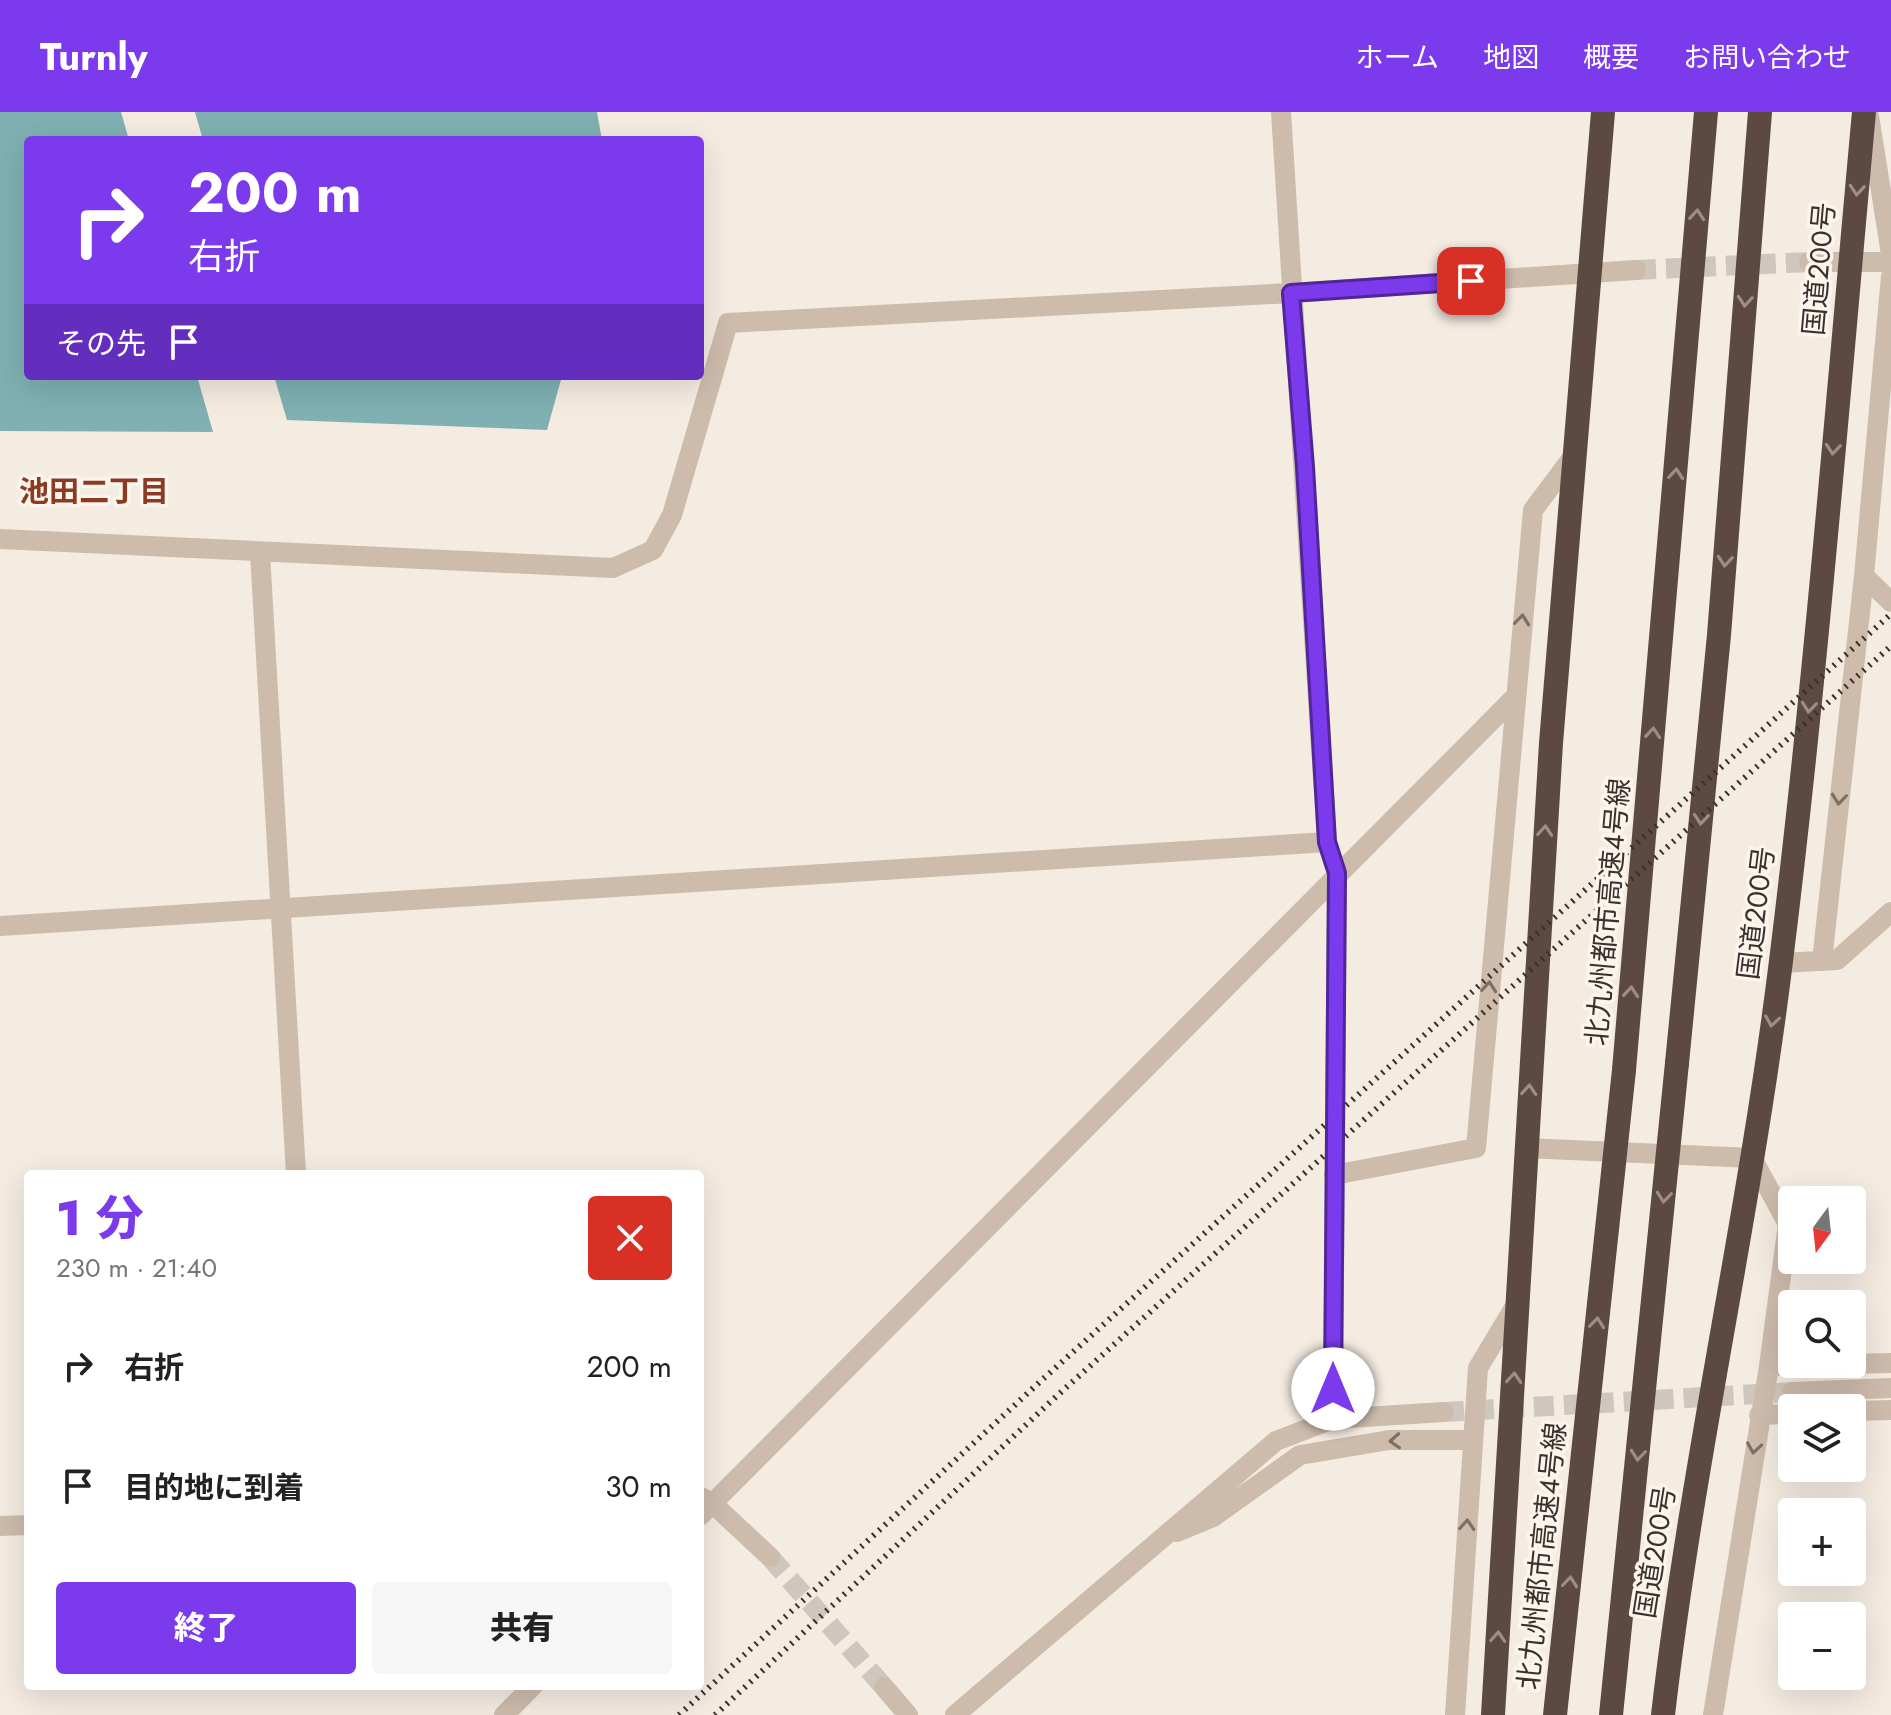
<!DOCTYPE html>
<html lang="ja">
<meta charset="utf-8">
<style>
body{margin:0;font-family:Jost,"Noto Sans JP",sans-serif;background:#f6f6f6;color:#222;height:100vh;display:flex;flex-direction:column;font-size:30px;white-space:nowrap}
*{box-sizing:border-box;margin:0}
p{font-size:26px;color:#767676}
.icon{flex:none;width:44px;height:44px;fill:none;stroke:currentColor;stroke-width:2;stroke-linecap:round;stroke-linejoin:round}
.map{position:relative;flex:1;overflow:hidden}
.drawer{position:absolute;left:24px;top:1058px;width:680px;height:520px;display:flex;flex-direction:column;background:#fff;border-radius:8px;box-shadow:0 8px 32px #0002}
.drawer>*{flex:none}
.guide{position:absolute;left:24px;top:24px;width:680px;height:244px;border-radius:8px;box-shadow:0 8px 32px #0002;background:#7c3aed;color:#fff;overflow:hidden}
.needle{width:52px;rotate:195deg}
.controls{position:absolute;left:1778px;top:1074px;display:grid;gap:16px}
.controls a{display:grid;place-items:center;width:88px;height:88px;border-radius:8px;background:#fff;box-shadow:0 8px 32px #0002;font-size:40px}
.pin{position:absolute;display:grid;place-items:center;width:68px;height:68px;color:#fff;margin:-34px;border-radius:16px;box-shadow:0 4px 12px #0006}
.me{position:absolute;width:88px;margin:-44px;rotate:0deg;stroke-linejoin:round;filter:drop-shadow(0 0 6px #0008)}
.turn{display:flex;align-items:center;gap:28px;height:168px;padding:0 32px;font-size:36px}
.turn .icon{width:104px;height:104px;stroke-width:2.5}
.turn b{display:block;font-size:56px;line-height:68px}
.then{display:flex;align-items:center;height:76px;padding:0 32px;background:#0003;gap:16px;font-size:30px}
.round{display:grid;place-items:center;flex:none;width:84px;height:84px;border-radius:8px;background:#f6f6f6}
.headline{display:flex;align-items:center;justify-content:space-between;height:136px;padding:0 32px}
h1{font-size:48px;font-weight:800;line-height:60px;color:#7c3aed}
.cta{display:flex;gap:16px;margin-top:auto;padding:16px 32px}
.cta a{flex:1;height:92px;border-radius:8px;background:#7c3aed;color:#fff;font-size:32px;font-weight:800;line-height:92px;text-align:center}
.cta a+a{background:#f6f6f6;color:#222}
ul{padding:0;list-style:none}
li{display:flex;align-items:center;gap:24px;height:120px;padding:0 32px}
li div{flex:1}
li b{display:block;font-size:30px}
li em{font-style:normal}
header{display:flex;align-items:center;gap:48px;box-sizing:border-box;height:112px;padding:0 40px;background:#7c3aed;color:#fff}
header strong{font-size:38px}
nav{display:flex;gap:44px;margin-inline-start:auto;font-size:28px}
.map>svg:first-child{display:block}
.water{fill:#7fb0b2}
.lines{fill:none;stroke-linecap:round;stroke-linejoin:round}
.minor-tunnel{stroke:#cfc6bd;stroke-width:20;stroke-dasharray:20 10;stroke-linecap:butt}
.minor{stroke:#cdbbac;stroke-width:20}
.highway{stroke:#5c4a42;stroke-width:24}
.rail{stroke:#3b302b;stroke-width:6;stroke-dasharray:2 6;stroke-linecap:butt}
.highway-bridge{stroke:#5c4a42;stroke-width:24}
.oneway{stroke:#9c8e87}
.oneway2{stroke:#7d6f65}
.route-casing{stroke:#51269a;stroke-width:20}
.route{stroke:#7c3aed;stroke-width:14}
.labels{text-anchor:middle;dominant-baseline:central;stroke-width:7;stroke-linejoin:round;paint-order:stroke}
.street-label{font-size:28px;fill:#3b302b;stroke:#fbf5ee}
.neighbourhood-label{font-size:30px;font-weight:bold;fill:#8c3b22;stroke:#fbf5ee}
</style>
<header>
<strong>Turnly</strong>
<nav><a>ホーム</a><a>地図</a><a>概要</a><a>お問い合わせ</a></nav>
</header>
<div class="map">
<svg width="1891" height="1603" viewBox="0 0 1891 1603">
<rect width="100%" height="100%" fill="#f4ebe1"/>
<path class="water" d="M0,0H121L129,28H28V264H197L213,320L0,319Z
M195,0H597L602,28H203Z
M274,264H562L547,318L287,308Z"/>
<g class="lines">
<path class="minor-tunnel" d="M1636,158L1809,150
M1444,1300L1792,1280
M770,1445L884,1575"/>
<path class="minor" d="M1281,0L1327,730L1337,761L1333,1307
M1869,4L1891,142
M1809,150H1891
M0,427L613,456L653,438L672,403L728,211L1291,181L1636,158
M260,441L296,1062
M1864,464L1891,490
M0,814L1327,730
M1822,849L1864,464L1891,164
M1781,851L1837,848L1891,800
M1525,1036L1752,1046L1788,1112L1769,1254L1713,1603
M1334,1063L1476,1036L1533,398L1575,342
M1769,1254L1891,1251
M1792,1280L1891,1276
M1852,1299L1891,1298
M1759,1303L1792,1302
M701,1385L712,1391L770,1445
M700,1404L1514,586
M0,1414L28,1413
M1177,1420L1213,1405L1300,1343L1389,1328H1473
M884,1575L908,1603
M504,1603L533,1574
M955,1603L1276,1329L1333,1307L1444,1300
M1455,1603L1478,1256L1517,1191"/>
<path class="highway" d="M1677,951L1719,523L1760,0
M1624,958L1706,0
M1493,1603L1551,631L1603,0
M1663,1603C1692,1350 1750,1102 1781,849C1816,567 1838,283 1864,0"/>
<path class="rail" d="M679,1603L1043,1267L1891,502
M715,1603L1060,1281L1891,534"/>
<path class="highway-bridge" d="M1555,1603L1624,958
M1611,1603L1677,951"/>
</g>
<defs><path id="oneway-chevron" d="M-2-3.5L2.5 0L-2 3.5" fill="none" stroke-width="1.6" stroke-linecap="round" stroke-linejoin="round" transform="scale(2)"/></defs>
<g class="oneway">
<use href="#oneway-chevron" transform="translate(1857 78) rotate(95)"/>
<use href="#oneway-chevron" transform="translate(1697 103) rotate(-85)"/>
<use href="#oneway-chevron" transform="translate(1745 189) rotate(95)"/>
<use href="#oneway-chevron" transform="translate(1833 337) rotate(95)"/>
<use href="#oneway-chevron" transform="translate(1676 362) rotate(-85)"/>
<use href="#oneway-chevron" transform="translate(1725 449) rotate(95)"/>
<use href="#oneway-chevron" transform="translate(1809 595) rotate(96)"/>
<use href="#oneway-chevron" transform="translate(1653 621) rotate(-85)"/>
<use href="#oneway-chevron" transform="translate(1701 707) rotate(95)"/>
<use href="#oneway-chevron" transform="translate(1545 719) rotate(-86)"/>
<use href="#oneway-chevron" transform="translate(1631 880) rotate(-85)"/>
<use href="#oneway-chevron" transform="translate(1772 909) rotate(99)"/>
<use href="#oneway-chevron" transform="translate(1529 978) rotate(-86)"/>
<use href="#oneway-chevron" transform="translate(1664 1085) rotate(96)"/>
<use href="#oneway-chevron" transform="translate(1597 1211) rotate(-84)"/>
<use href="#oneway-chevron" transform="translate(1514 1266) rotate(-86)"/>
<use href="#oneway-chevron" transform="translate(1638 1343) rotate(96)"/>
<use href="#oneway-chevron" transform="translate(1570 1470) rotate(-84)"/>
<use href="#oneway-chevron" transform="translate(1498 1525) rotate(-86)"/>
</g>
<g class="oneway2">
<use href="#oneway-chevron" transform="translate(1522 508) rotate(-84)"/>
<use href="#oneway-chevron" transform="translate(1839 687) rotate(96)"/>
<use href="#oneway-chevron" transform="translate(1489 875) rotate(-85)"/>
<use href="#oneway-chevron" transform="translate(1395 1329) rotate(177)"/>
<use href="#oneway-chevron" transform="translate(1754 1336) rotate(99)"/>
<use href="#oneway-chevron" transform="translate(1467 1413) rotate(-86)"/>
</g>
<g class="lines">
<g class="route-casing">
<path id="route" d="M1333,1277L1337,761L1327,730L1305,355L1291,181L1471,169"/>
</g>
<use href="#route" class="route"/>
</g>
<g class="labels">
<g class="street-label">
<text transform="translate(1819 157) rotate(-85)">国道200号</text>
<text transform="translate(1608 800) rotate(-85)">北九州都市高速4号線</text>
<text transform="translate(1756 801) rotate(-83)">国道200号</text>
<text transform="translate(1655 1440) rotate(-81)">国道200号</text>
<text transform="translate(1542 1444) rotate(-84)">北九州都市高速4号線</text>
</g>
<g class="neighbourhood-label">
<text x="94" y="379">池田二丁目</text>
</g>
</g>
</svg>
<div class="controls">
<a><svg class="needle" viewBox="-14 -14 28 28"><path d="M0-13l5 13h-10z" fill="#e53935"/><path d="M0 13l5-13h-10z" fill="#767676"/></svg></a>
<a><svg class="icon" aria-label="search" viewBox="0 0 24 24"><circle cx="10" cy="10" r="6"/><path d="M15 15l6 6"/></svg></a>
<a><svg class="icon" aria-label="layers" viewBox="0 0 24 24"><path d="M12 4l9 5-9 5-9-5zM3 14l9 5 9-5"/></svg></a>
<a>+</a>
<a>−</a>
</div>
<div class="pin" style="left:1471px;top:169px;background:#d93025"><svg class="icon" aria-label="arrive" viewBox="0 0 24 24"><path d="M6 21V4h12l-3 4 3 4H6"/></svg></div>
<svg class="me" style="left:1333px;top:1277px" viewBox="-20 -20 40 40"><circle r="19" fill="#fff"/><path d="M0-13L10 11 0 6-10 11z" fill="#7c3aed"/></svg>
<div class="guide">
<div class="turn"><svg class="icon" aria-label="right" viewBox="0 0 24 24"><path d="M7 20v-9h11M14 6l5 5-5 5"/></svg><div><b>200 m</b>右折</div></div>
<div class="then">その先<svg class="icon" aria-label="arrive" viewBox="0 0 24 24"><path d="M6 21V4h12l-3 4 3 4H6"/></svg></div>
</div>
<section class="drawer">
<div class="headline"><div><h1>1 分</h1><p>230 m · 21:40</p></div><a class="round" style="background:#d93025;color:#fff"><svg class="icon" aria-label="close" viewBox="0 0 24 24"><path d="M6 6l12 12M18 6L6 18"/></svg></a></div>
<ul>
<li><svg class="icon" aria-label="right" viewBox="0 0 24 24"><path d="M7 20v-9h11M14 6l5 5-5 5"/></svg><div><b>右折</b></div><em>200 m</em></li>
<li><svg class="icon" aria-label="arrive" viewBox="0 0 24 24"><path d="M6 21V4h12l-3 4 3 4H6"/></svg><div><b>目的地に到着</b></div><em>30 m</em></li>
</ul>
<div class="cta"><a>終了</a><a>共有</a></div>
</section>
</div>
